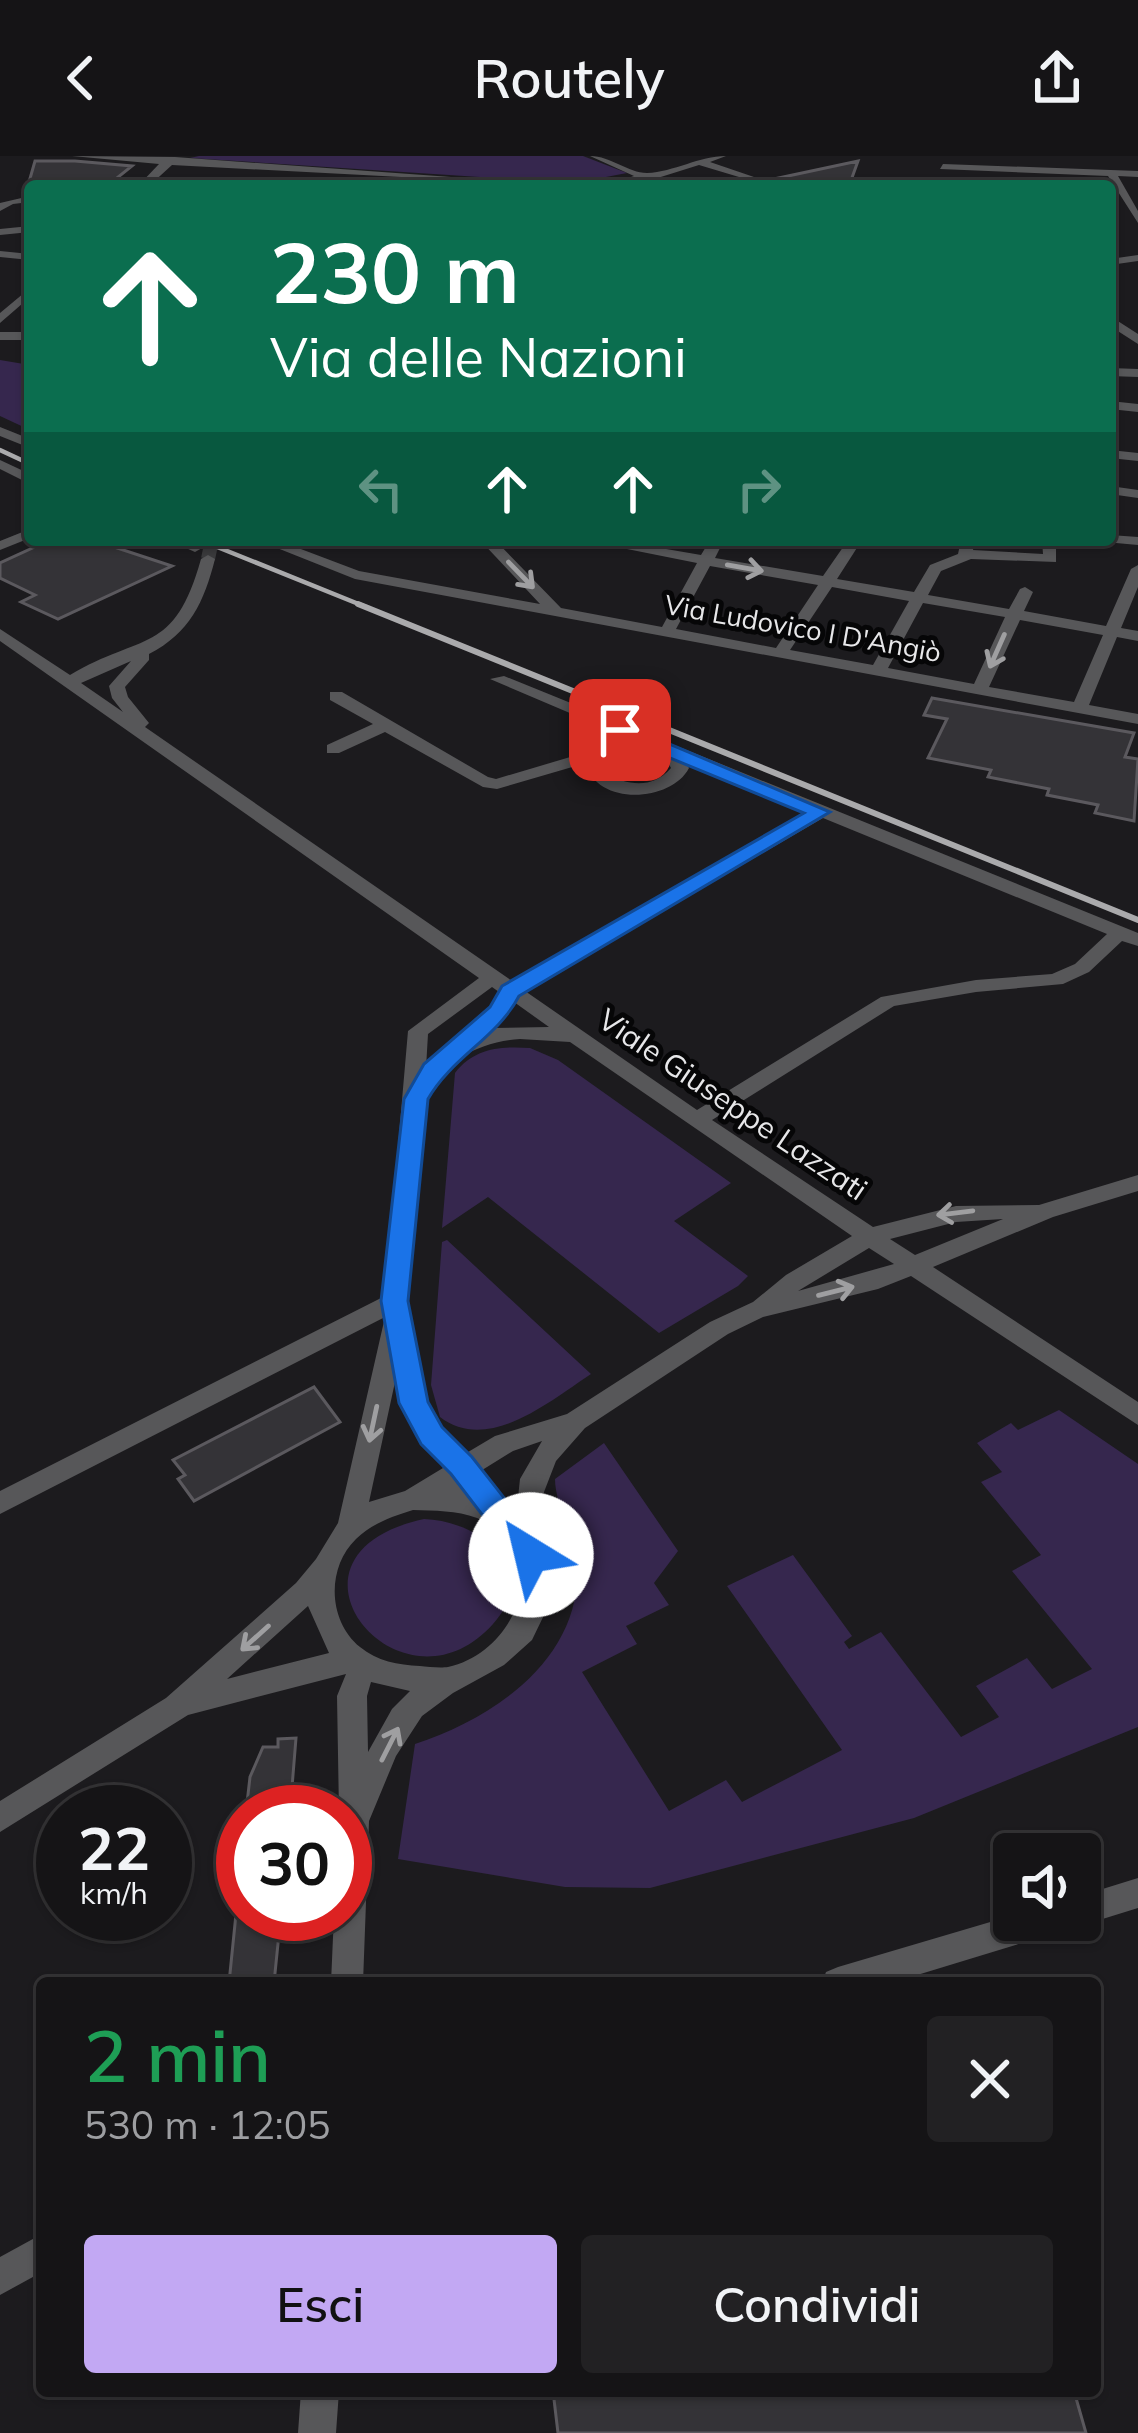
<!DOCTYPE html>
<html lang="it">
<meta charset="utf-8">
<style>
body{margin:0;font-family:Mulish,sans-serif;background:#222123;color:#f1f3f6;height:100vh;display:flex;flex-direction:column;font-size:45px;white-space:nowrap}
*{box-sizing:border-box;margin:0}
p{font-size:39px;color:#9d9ea1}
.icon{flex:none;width:66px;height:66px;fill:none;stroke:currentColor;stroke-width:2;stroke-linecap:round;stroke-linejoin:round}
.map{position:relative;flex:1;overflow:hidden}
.details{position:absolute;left:36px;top:1821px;width:1065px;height:420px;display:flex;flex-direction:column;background:#151416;border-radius:12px;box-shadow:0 3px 9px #0004,0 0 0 3px #343335}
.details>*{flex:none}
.hud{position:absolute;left:24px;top:24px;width:1092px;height:366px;border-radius:12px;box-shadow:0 3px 9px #0004,0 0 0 3px #343335;background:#0b6e4f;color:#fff;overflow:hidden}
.buttons{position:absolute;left:993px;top:1677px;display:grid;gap:24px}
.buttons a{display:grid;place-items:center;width:108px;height:108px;border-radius:12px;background:#151416;box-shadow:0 3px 9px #0004,0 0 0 3px #343335;font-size:60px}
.speed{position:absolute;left:36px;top:1629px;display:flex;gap:24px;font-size:60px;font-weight:700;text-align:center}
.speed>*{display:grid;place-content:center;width:156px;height:156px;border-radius:50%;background:#151416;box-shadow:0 3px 9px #0004,0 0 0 3px #343335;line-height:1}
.speed small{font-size:30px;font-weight:400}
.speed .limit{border:18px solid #d22;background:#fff;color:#111}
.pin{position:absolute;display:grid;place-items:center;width:102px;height:102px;color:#fff;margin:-51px;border-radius:24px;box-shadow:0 6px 18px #0006}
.me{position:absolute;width:132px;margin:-66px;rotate:324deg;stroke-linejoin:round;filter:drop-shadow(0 0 9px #0008)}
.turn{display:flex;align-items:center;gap:42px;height:252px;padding:0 48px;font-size:54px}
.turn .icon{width:156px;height:156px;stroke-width:2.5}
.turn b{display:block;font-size:84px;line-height:102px}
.lanes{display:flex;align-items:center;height:114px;padding:0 48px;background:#0003;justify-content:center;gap:60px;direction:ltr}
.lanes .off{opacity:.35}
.round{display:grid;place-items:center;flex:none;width:126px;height:126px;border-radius:12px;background:#222123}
.summary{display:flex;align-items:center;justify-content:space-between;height:204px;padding:0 48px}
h1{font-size:72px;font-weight:600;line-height:90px;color:#1e9e55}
.cta{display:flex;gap:24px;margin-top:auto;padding:24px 48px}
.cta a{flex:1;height:138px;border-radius:12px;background:#c2a8f3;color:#111;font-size:48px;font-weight:600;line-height:138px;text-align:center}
.cta a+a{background:#222123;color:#f1f3f6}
header{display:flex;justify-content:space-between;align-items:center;height:156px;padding:0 48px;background:#151416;font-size:54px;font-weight:600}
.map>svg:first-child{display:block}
.green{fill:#36274e}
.building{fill:#343337;stroke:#5b595e;stroke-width:3}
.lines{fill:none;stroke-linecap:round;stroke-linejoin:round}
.minor-tunnel{stroke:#3a3a3c;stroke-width:14;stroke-dasharray:14 8;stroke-linecap:butt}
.minor{fill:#575759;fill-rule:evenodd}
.rail-far1{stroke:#aaaaac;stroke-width:4.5}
.rail{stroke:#aaaaac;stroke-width:6}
.oneway{stroke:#9f9fa1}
.route{fill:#1a73e8;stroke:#114b97;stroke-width:3}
.labels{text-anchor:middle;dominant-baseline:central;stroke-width:10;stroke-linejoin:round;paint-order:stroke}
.far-street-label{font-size:27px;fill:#e7e7e9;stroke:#060607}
.street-label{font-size:30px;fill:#e7e7e9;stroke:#060607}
</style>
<header><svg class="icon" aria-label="back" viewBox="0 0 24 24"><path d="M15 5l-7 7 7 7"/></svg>Routely<svg class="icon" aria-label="share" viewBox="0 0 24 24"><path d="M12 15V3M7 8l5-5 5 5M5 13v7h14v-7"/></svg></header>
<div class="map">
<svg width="1138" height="2277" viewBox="0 0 1138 2277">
<rect width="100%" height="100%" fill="#1c1b1e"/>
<path class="green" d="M199,0H583L627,17L606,21L602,29L190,2Z
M0,204L30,209V274L0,260Z
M530,892L558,904L731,1027L674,1065L748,1120L738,1130L659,1177L488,1041L442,1072L455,917C474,892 501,890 530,892Z
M447,1084L591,1218C550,1245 488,1298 440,1261L431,1229L442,1086Z
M1059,1254L1138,1308V1571L914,1662L650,1732L565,1731L398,1703L415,1588C495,1562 585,1501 577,1404C574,1376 555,1349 555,1323L604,1287L678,1395L654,1427L669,1449L626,1470L637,1488L582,1516L669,1655L726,1624L742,1646L842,1594L727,1430L793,1399L852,1480L844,1486L849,1493L881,1476L961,1581L999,1561L976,1530L1027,1502L1052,1533L1092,1513L1012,1415L1041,1399L981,1326L1002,1316L977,1287L1011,1267L1018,1274Z
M424,1363C479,1365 543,1412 493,1468C401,1571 258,1399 424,1363Z"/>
<path class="building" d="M35,5H75L132,10L107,30H42L29,26Z
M858,5L849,30H775L774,23Z
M50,384H93L172,410L58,463L21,446L35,439L0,422V407Z
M932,542L1134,577L1125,601L1138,603L1134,665L1095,657L1098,649L1047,639L1049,633L988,621L991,614L928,602L947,563L924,559Z
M314,1231L340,1266L194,1345L178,1323L185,1319L173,1304Z
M296,1582L290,1656H246L250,1621L263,1591H278V1583Z
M236,1758H281L274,1827H229Z
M553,2235H1074L1086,2277H558Z"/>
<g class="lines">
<path class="minor-tunnel" d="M208,403L212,384"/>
<path class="minor" d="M72,0L175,1L574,30L172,9L149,30H138L159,8Z
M590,0C611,0 628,17 647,17C674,16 699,0 726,0L710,6L754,21L730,30H715L739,21L699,9L648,25L603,30L634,20Z
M943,8L1138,15V21L1118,20L1138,55V67L1108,20L940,13Z
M30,40V46L13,48L0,55V47Z
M30,70V76L0,79V73Z
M0,95L30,98V104L0,101Z
M1138,99V105L1110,109V103Z
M30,132V141L0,167V157Z
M1110,160L1138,178V188L1110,170Z
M0,176H30V184H0Z
M1110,212L1138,213V221L1110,220Z
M1110,245L1138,248V256L1110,253Z
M0,271L30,283V292L0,280Z
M1110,294L1138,297V305L1110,302Z
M0,304L30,318V328L0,313Z
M1110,330L1138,334V342L1110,338Z
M30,373V382L0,394V385Z
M1110,379L1138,381V389L1105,386L1110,384Z
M168,384H188L202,392L195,396Z
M257,384H277L359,415L540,448L480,384H495L561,452L662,471L697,407L582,384H614L701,399L710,384H724L715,402L823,420L848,384H862L837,423L914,436L930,409L958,398L961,384H975L973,394L1043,398L1042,384H1056V406L971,403L941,415L928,439L1009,453L1020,433L1025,431L1033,436L1024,455L1106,470L1131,413L1138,409V431L1121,472L1138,475V485L1117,481L1089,549L1138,558V568L355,423ZM710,410L818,429L776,492L676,473ZM832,431L909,445L873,509L790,494ZM923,447L1005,461L974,528L888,512ZM1020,464L1103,479L1074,546L989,531Z
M208,399L215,403C204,446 190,477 149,498V504L125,531L128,541L149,567L145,571L512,825L808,656L685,605L689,612C671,647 595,650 586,607L497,633L483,631L385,576L339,597H327V589L373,568L330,544V536H342L488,621L496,623L631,583L490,523L504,520L1138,777V790L1122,785L1089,816L1063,828L976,836L894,850L712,964L873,1071L956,1050L1039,1049L1138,1019V1035L1053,1061L933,1111L1138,1246V1269L911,1120L878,1133L763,1161L728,1178L585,1272L556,1305L544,1336L543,1398L550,1413L545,1457L532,1484L504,1509L453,1537L422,1560L396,1600L369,1665L363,1827H331L334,1758H345V1656H339L337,1540L346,1518L188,1559L0,1676V1645L166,1542L296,1427L316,1403L338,1367L385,1161L0,1358V1335L385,1140L408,875L479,822L0,485V473L70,519C142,476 174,500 201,403ZM131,505L109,530L112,542L123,556L81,527ZM633,593L665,601L671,612C653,633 628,630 605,617L603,606L614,597ZM823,662L1107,778L1075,808L1052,818L976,824L881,841L697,954L525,835ZM492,831L499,836L491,851L426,912L428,878ZM514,846L549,871L491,872ZM520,883L570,886L852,1080L786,1119L753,1146L710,1166L567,1258L495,1280L463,1299C391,1219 408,1118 419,1019C422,996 420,967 426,945C438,905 482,885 520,883ZM1003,1063L915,1099L890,1083L956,1066ZM869,1092L894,1108L798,1135ZM395,1226L412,1270L443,1312L405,1335L369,1346ZM542,1285L520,1323L516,1360L479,1316L513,1295ZM413,1354C435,1355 456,1354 477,1362C556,1393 519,1496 448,1511C441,1512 428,1511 420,1510C398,1509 377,1505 360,1491C328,1465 326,1412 356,1383C373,1367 391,1361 413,1354ZM308,1450L329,1497L227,1523ZM371,1526L410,1535L392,1553L368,1596L367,1540Z
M1138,1722V1752L1080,1770L1069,1766L1080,1764V1740Z
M1014,1759V1764H1064L1059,1775L1048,1779L891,1827H822L826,1816L838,1811Z
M42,2078V2116L0,2139V2101Z
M301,2235H339L336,2277H298Z"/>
<path class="rail-far1" d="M0,294L30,308
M200,384L366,451"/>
<path class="rail" d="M358,448L1138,764"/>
</g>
<defs><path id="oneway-shaft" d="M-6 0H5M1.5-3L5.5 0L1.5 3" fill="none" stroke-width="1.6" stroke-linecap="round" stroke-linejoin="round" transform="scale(3)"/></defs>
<g class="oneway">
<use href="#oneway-shaft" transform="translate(745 412) rotate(10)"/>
<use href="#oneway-shaft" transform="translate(521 419) rotate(46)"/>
<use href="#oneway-shaft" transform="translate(997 495) rotate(114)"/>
<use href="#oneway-shaft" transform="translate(955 1057) rotate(173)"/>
<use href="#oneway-shaft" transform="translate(836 1135) rotate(-14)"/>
<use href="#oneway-shaft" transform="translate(373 1268) rotate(102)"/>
<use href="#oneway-shaft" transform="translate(255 1482) rotate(138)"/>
<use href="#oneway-shaft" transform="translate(390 1588) rotate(-63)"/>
</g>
<path class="route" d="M614,570H627L830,656L519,840C498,881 451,902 428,943L408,1145L428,1246L442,1271L472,1301L542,1390L547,1399L542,1408L531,1412L520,1408L451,1318L421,1288L399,1247L381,1145L404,943L424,908L490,851L502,830L804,657L614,579Z"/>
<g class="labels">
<g class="far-street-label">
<text transform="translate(803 472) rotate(10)">Via Ludovico I D'Angiò</text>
</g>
<g class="street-label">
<text transform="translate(733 948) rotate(34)">Viale Giuseppe Lazzati</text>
</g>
</g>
</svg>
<div class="buttons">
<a><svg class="icon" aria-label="sound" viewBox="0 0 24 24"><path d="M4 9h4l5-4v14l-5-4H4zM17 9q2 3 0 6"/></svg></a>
</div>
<div class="speed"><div>22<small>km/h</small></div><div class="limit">30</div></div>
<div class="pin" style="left:620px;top:574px;background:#d93025"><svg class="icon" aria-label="arrive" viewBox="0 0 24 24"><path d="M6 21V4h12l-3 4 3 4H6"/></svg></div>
<svg class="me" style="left:531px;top:1399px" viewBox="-20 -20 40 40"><circle r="19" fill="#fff"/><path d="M0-13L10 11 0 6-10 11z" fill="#1a73e8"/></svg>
<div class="hud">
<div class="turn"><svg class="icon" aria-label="ahead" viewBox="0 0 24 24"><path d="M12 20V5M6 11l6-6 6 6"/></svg><div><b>230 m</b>Via delle Nazioni</div></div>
<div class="lanes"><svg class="icon off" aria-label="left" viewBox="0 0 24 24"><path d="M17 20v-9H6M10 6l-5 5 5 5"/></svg><svg class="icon" aria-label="ahead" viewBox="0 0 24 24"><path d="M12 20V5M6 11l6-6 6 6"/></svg><svg class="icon" aria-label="ahead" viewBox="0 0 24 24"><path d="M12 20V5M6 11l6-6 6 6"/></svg><svg class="icon off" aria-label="right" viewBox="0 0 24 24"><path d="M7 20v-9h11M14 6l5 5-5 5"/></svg></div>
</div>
<section class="details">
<div class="summary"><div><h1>2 min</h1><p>530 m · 12:05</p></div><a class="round"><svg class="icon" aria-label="close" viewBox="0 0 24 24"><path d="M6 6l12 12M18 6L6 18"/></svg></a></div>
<div class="cta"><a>Esci</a><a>Condividi</a></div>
</section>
</div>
